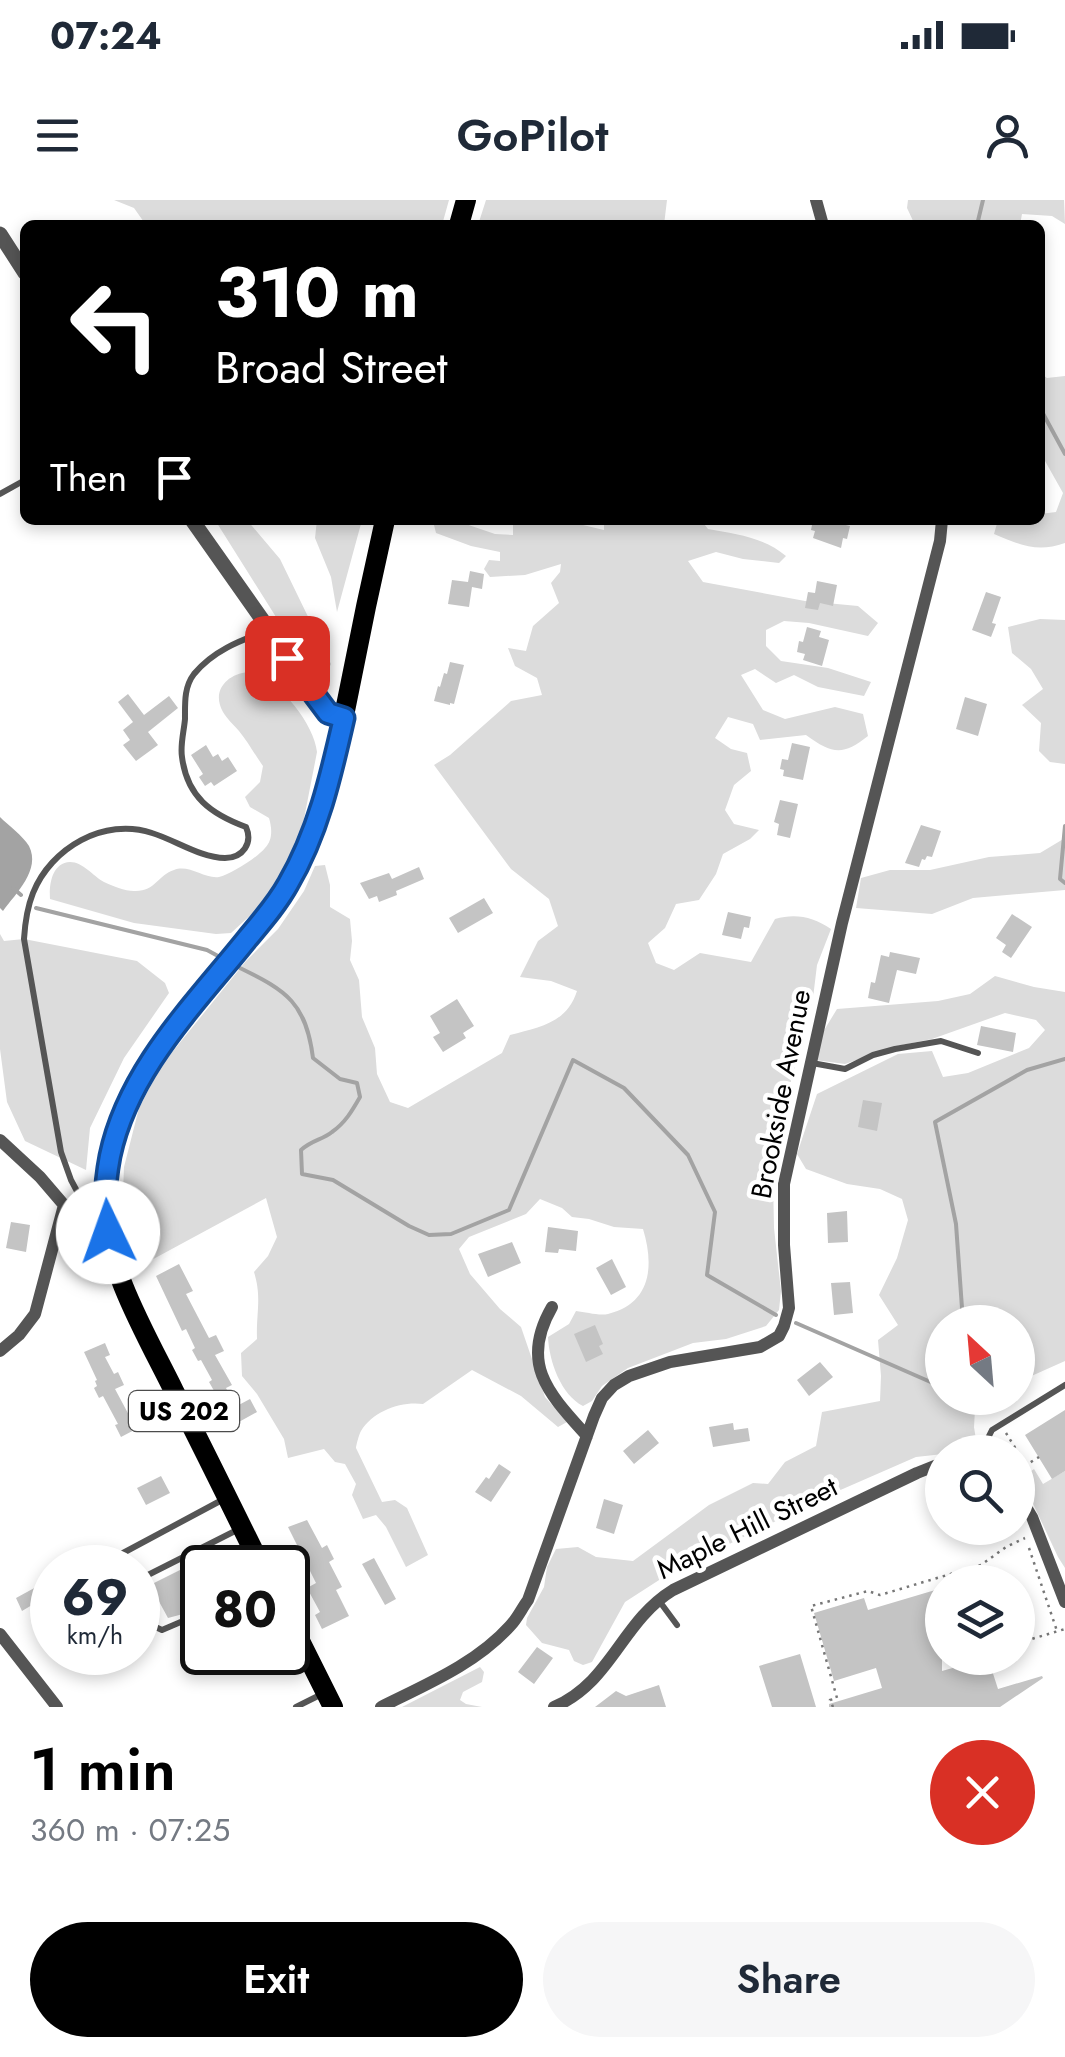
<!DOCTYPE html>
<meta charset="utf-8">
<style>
body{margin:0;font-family:Jost,sans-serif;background:#f6f6f7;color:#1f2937;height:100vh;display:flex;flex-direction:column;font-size:38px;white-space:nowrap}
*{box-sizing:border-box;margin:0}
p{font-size:32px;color:#747a83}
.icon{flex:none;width:55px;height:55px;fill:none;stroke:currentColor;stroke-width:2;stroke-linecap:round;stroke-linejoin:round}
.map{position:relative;height:1507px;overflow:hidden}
.sheet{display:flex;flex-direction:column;background:#fff;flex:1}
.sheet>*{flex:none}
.top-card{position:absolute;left:20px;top:20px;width:1025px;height:305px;border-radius:15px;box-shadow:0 5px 15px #0003;background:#000;color:#fff;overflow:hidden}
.needle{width:65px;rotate:334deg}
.fabs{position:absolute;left:925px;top:1105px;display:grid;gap:20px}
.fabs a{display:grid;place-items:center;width:110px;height:110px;border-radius:50%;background:#fff;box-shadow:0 5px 15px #0003;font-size:50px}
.speed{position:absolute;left:30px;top:1345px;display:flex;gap:20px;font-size:50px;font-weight:700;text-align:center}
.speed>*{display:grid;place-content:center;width:130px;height:130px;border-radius:50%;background:#fff;box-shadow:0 5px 15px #0003;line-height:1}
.speed small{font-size:25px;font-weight:400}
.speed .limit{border:5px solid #111;border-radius:15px;background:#fff;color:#111}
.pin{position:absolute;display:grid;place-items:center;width:85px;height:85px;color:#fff;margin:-42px;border-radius:20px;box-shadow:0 5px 15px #0006}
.me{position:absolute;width:110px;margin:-55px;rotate:357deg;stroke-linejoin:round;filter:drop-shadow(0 0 8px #0008)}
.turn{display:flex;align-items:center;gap:35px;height:210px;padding:0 30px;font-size:45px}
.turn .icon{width:130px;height:130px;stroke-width:2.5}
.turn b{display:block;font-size:70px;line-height:85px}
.then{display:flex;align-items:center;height:95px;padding:0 30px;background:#0003;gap:20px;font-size:38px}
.round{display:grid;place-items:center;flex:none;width:105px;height:105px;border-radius:52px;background:#f6f6f7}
.overview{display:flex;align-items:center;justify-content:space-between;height:170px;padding:0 30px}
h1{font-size:60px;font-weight:600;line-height:75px;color:#000}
.cta{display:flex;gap:20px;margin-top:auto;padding:20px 30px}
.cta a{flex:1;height:115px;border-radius:60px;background:#000;color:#fff;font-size:40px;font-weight:600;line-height:115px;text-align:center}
.cta a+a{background:#f6f6f7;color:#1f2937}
.status{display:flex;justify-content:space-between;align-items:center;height:70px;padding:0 50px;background:#fff;direction:ltr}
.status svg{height:28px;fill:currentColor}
header{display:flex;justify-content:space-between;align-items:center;height:130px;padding:0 30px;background:#fff;font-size:45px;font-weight:600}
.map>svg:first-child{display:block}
.green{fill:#dcdcdc}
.water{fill:#a3a3a3}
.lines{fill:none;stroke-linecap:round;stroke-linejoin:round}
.stream{stroke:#a3a3a3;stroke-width:4}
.building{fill:#c4c4c4}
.path{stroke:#777;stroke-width:2.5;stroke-dasharray:2.5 5;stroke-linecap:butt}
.service{stroke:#555;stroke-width:6}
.minor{stroke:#555;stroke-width:12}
.tertiary{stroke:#555;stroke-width:15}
.trunk{stroke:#000;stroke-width:20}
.route-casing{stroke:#114b97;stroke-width:25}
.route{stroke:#1a73e8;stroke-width:18}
.labels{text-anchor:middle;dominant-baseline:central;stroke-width:9;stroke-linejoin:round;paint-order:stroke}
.shield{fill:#fff;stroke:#4c4c4c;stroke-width:2.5}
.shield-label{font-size:25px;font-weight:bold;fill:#000}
.street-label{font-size:28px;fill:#000;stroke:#fff}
</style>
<div class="status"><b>07:24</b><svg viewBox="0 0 49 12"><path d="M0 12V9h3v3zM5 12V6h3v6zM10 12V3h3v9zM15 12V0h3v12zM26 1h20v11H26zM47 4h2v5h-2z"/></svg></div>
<header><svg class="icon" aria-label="menu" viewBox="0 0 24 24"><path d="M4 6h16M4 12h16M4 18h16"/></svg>GoPilot<svg class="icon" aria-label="person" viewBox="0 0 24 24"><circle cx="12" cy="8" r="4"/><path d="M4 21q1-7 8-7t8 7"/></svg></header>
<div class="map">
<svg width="1065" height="1507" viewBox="0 0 1065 1507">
<rect width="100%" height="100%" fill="#fff"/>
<path class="green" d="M114,0H449L442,25H146L134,8Z
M486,0H667L664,25H478Z
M908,0H1064L1065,24L1052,16L1022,14L1020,25H915L907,8Z
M1040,173L1047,178L1065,176V343C1037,353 1021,345 994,334L998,320H1040V314L1056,312L1063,293L1040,252Z
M215,320H247L280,359L331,464L320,487Z
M317,320H362L337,412L331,377L315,338Z
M454,320L495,334L513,335V325L509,320H562L604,330V320H701L708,329C735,334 764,337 786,356L779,363L743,359L716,352L688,361L703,382L805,401L858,406L878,423L868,436L809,423L784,421L766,430V446L781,461L828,468L871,482L864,496L818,487L794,475L776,483L755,469L741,475L763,510L785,519L835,507L863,514L868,536C843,556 832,554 806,535L760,540L753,524L728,517L715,538L731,549L747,553L751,571L734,585L725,610L734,624L759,630L750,639L723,654L716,674L699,700L676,704L665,728L648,743L656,763L674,770L700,753L751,762L775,719C796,713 813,717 831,729L817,765L813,798L786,900L773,979L774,1028L781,1091L779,1110L766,1126L726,1139L693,1143L628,1168L602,1186L592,1201L583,1206C561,1195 549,1161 548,1137L569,1124L576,1111C586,1112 599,1116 608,1114C652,1103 654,1065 643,1029L614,1027L589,1019L572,1017L562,1008L540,999L526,1014L469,1037L459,1049L470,1074L500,1109L521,1127L545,1197L567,1222L558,1227L521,1196L472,1170L423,1204C401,1201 373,1211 361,1231C359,1234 356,1246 356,1248L382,1302L395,1300L407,1308L428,1355L406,1367L386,1327L376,1315L363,1319L352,1295L356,1284L345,1264L335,1262L324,1249L288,1258L284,1239L257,1194L242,1176L241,1153L257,1139C256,1112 262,1098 254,1072L268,1056L277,1037L266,998L133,1070L122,1018L124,967L139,908L161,866L246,761L278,729L304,691L315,666L325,665L330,685V707L350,719L352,741L350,760L359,780L362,817L375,848L377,874L390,902L408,908L502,853L510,835C540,827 567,823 577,791L551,781L520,777L538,741L558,726L549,699L511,669L434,565L450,555L511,501L542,495L537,478L515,466L508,448L526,451L533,426L559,403L551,383L560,372L561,364L525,375L490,377L484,369L489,360L500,361V352L471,346L436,333L433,321Z
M1040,419L1065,420V564L1050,562L1039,551L1041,523L1022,505L1043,489L1031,469L1012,453L1008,427Z
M248,472C277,477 314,523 317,552L301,634L277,684L254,712L231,733L216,734L134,723L50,699C49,684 52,663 70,662C83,662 93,676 104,682C112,686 125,691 134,691C155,692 158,675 174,670C189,664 204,679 219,677C230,675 258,657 265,648C273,640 272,628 269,618L250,607L245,597L260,582L263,566C255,555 248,542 239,531C234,525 227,519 223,512C211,491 227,474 248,472Z
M1065,638V690L973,698L932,714L856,708L861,678L890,670H930L989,657L1040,653Z
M0,734L4,741L24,739L137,761L165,783L169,793L124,858L90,928L86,970L25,941L7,902L0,849Z
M995,776L1034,787L1065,792V1161L1018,1182V1122H942V1198H991L975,1209L974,1227L977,1246L961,1252L916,1257L829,1295L670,1373L625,1402L592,1462L583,1465L574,1461L569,1450L542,1443L526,1425L527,1418L544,1387L547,1367L556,1349L578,1347L596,1357L633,1361L709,1305L753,1283L768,1284L785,1262L816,1246L822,1212L880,1201L881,1176L878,1140L898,1125L879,1095L897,1058L908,1020L902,999L880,989L847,984L806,969L797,954L817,894L898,854L932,851L943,877L968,873L1029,848L1045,830L1036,820L1005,813L932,839L897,846L845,864L815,860L823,832L837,809L938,801L970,794Z
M1034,1269L1043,1284L1065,1271V1368L1058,1357L1021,1278Z
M480,1467L484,1472L482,1482L463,1492L460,1500L466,1504L482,1507H402Z"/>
<path class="water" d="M0,617C8,625 23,636 29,646C41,670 16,693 3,711L0,708Z"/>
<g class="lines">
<path class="stream" d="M977,25L983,0
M1040,208L1065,254
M1065,626L1060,679L1065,683
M13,688L21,695
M36,708L207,750L218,756
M240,768C287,791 306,803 313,858L340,879L357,883L360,897C352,911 345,923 332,932C322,940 312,940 301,950L302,974L333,980L409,1026L429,1035L451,1034L509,1010L573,860L624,888L688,955L715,1012L707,1075L776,1115
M963,1122L956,1024L935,922L1027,870L1065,859
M796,1123L942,1187"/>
</g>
<path class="building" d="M813,320H825L850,326L847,339L843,338L841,348L813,338L815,331L811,330Z
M470,371L484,374L482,389L472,387L469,407L448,404L452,380L468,382Z
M817,381L837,385L833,406L820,403L818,410L805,408L808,392L815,393Z
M986,392L1001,397L992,423L996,424L991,437L972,430Z
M807,427L821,431L819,437L829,440L822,466L803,460L805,454L797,452L799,441L803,442Z
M450,462L464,465L454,504L450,503V505L434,501L438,486L440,487L444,473L447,474Z
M128,494L144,515L169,496L178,508L148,532L158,545L136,561L123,545L130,540L123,530L133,522L118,502Z
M965,497L987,504L978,536L956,529Z
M792,543L810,547L803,580L783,576L784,570L780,569L782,559L788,560Z
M206,545L213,557L218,554L222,561L228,557L237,571L214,586L211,582L205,586L199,577L203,574L191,555Z
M780,600L798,604L790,638L777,635L779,624L774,622Z
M921,625L941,631L932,657L927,656L925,660L922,659L919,667L905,663Z
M419,667L424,679L396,691L397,695L379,702L377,696L369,699L360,683L389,673L392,679Z
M484,698L493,713L458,733L449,718Z
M728,712L751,717L749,728L744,727L741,739L722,735Z
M1012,714L1032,727L1011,758L1002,752L1006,745L996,738Z
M890,752L920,758L916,774L897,770L889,803L868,798L871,782L875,783L881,755L889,757Z
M457,799L474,826L463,833L466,838L443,852L433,837L440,833L430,816Z
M981,826L1016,833L1013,852L977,845Z
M863,900L882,903L877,931L858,927Z
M847,1011L848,1042L828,1043L827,1013Z
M11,1022L30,1025L26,1052L6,1048Z
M548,1027L578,1031L576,1051L559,1049L558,1053L545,1052Z
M512,1042L521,1063L488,1077L478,1054Z
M612,1059L626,1087L611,1095L596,1068Z
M179,1064L193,1091L186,1094L209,1138L216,1135L224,1151L215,1155L232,1185L226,1188L235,1207L250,1199L257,1212L228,1228L222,1216L225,1215L219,1204L221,1203L209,1182L212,1180L201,1160L198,1161L192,1150L195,1148L186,1129L182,1131L156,1076Z
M850,1082L853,1113L834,1115L831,1083Z
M595,1125L603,1144L599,1146L603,1154L586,1162L574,1134Z
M105,1143L110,1155L105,1157L114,1174L118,1172L124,1185L115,1189L130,1217L133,1215L140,1227L121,1237L115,1225L118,1224L103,1196L99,1198L94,1188L97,1186L95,1181L97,1180L84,1152Z
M820,1162L833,1177L809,1196L797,1180Z
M1065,1210V1271L1052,1279L1025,1235Z
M733,1223L734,1230L748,1228L750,1241L713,1247L709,1227Z
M648,1230L659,1243L634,1264L623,1251Z
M499,1264L511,1272L491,1302L475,1292L486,1277L489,1279Z
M161,1276L170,1293L146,1305L137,1288Z
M604,1299L623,1305L614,1334L596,1328Z
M307,1320L322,1348L327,1345L334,1359L329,1362L342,1387L336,1390L349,1416L322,1429L315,1415L320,1412L307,1388L316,1383L288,1327Z
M374,1358L396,1399L385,1405L362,1364Z
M202,1359V1424H194L183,1414L168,1418L150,1385Z
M38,1386L52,1412V1442L32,1405L22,1411L16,1398Z
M942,1388V1471L988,1458L998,1489L1042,1476L1043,1478L1000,1507H829V1504L882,1488L876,1468L834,1481L814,1413L864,1398L868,1410Z
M537,1447L553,1458L534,1484L518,1472Z
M800,1454L816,1507H772L759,1466Z
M659,1485L666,1507H595L616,1491L626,1496Z"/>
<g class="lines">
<path class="path" d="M1006,1233L1029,1270
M1018,1270L1039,1257
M1029,1348L1057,1431
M972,1369L976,1382
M1018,1443L1065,1429
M1017,1458L1018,1459
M833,1507L830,1500L837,1498L811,1406L868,1391L880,1395L981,1365L1006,1347L1025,1338"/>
<path class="service" d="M0,294L25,280
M812,863L845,869L873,855L895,849L941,841L978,853
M86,1008L71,980L61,952L24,739C25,723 27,708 33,693C51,648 104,617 152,633C175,640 201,658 225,658C243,658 253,643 246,627C211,614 187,597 182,557C180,545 184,531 185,519C185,503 184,487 194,474C213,451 239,441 266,431
M981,1252L992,1230L1065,1185
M121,1368L118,1361L123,1353L222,1300
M138,1380L239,1329
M138,1402L149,1424L162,1430L183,1421L191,1431H202
M660,1402L677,1425
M296,1507L322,1494"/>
<path class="minor" d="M816,0L823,25
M0,940L40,977L64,1005L104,1012
M552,1107C519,1164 549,1194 587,1236
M0,1151L19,1135L35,1114L64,1005
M1018,1294L1032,1317L1065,1402
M0,1434L57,1507
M381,1507C425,1485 476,1464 510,1426C517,1419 522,1408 528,1400L594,1216L602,1198L614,1185L629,1176L670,1162L760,1147L779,1136L784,1126L789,1108L784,1045V984L842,723L940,341L942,320
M554,1507C612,1482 621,1422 673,1390L917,1273L942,1263"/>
<path class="tertiary" d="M0,34L25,73
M192,320L328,513L343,518"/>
<path class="trunk" d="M459,25L466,0
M262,1368C233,1309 204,1250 174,1191C149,1140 105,1066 105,1008C104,948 128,895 161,846C203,784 264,733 298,665C326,611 337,550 349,491C360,434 372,377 385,320
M288,1417L333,1507"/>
</g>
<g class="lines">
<g class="route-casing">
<path id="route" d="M108,1032C103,1006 105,982 110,956C128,870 194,805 247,739C262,721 277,704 288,684C318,633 331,575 344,518L328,513L287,458"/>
</g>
<use href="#route" class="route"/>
</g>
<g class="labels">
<rect class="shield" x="129" y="1191" width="110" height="40" rx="8"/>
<g class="shield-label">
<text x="184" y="1211">US 202</text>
</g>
<g class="street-label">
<text transform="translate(781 894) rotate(-79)">Brookside Avenue</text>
<text transform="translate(747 1328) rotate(-26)">Maple Hill Street</text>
</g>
</g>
</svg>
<div class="fabs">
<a><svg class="needle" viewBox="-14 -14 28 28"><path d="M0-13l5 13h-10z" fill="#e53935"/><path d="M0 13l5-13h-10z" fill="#747a83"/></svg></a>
<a><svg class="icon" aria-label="search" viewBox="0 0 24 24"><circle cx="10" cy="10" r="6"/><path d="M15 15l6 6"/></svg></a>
<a><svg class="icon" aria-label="layers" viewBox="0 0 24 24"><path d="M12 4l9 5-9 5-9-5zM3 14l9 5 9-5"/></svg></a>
</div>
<div class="speed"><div>69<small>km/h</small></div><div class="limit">80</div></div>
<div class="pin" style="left:287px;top:458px;background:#d93025"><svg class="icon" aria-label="arrive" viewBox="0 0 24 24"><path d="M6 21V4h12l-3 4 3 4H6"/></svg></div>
<svg class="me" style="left:108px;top:1032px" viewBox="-20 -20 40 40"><circle r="19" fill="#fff"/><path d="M0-13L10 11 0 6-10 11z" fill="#1a73e8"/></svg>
<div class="top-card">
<div class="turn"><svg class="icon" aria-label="left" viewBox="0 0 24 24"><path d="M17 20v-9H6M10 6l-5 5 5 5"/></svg><div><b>310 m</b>Broad Street</div></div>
<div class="then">Then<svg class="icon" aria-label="arrive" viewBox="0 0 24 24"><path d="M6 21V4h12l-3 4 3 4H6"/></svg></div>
</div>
</div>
<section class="sheet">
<div class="overview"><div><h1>1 min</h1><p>360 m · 07:25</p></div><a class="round" style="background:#d93025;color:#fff"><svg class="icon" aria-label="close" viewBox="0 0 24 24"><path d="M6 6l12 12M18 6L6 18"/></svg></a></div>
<div class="cta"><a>Exit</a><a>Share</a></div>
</section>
